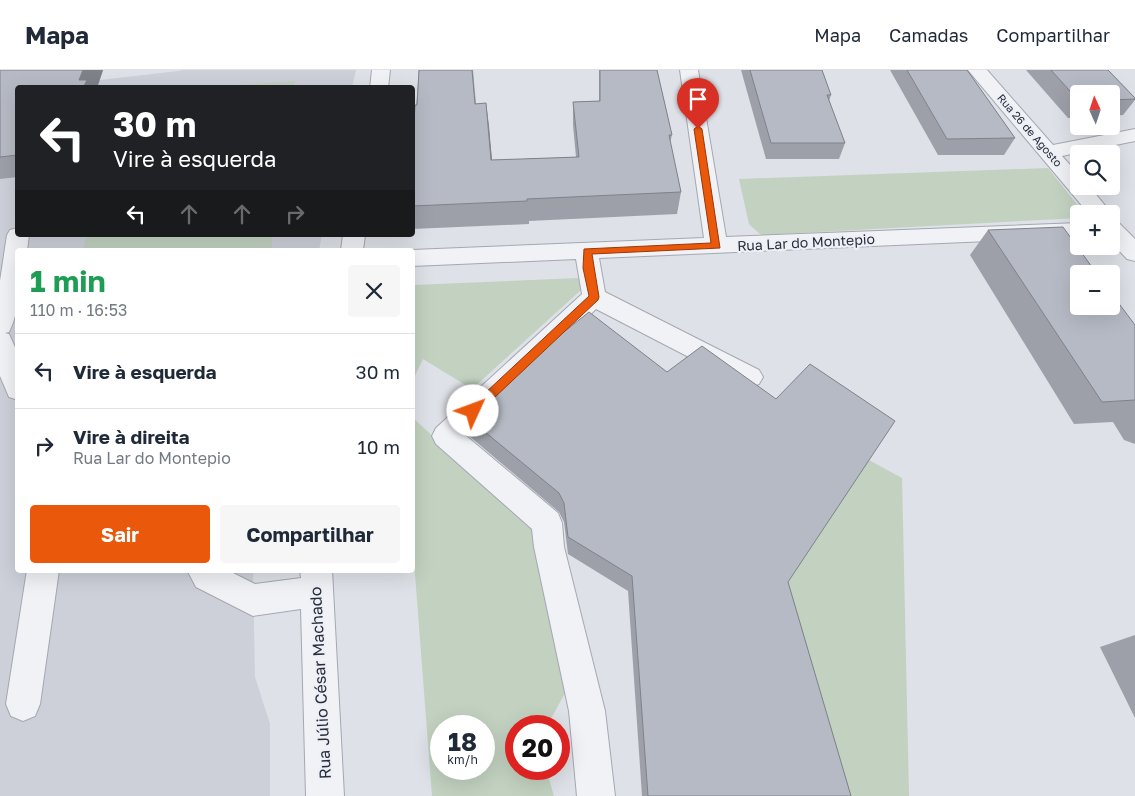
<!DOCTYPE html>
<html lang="pt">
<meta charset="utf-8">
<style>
body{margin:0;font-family:"Golos Text",sans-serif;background:#f6f6f7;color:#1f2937;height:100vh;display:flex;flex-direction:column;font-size:19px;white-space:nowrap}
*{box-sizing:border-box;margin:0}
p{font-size:16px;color:#747a83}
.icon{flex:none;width:28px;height:28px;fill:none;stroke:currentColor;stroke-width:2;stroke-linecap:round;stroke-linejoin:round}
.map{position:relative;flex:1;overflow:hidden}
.sheet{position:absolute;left:15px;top:178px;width:400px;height:325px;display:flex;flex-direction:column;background:#fff;border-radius:5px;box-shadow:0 5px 20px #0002}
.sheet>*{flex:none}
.guide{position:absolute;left:15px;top:15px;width:400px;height:152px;border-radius:5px;box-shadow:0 5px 20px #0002;background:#202124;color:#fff;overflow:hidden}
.needle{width:32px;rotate:357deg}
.buttons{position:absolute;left:1070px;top:15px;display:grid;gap:10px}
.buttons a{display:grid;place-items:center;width:50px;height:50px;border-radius:5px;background:#fff;box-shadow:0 5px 20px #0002;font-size:25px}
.speed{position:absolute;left:430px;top:645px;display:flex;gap:10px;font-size:25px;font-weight:700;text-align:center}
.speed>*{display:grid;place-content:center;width:65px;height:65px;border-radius:50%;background:#fff;box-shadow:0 5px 20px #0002;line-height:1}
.speed small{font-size:12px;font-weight:400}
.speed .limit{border:8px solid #d22;background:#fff;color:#111}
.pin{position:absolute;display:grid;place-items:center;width:42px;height:42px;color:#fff;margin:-51px -21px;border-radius:50% 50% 50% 0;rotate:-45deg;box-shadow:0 0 5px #0007}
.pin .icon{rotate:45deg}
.me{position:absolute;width:55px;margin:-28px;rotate:47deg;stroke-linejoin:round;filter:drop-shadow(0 0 4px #0008)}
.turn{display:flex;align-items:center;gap:18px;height:105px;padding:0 15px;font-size:22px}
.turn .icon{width:65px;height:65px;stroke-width:2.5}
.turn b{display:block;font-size:35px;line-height:42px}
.lanes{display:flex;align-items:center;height:48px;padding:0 15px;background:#0003;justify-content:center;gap:25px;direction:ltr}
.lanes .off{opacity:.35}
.round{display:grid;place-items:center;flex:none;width:52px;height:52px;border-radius:5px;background:#f6f6f7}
.summary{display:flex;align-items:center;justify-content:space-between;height:85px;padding:0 15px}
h1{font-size:30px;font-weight:700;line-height:38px;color:#1e9e55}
.button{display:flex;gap:10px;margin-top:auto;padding:10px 15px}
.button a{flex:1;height:58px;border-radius:5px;background:#ea580c;color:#fff;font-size:20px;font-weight:700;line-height:58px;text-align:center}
.button a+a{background:#f6f6f7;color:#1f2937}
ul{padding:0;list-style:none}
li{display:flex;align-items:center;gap:15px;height:75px;padding:0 15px;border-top:1px solid #e0e1e3}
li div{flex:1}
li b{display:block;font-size:19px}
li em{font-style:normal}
header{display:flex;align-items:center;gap:30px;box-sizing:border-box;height:70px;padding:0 25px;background:#fff;border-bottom:1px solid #e0e1e3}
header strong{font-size:24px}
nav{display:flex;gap:28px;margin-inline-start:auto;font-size:18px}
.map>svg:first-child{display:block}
.built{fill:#cdd0d9}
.green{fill:#c2d1c0;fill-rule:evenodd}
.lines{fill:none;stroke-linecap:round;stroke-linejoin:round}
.minor-casing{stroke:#a4a8b1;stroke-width:2}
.minor{fill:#f1f2f6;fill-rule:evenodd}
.wall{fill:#9da0a9}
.shaded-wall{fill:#7f8289}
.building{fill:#b6bac4;stroke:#7f8289}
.route{fill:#ea580c;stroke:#983908}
.labels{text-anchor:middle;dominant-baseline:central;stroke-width:4.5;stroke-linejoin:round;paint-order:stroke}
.far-street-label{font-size:11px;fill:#282e3e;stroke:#eef0f5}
.street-label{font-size:14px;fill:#282e3e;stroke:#eef0f5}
.near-street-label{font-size:16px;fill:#282e3e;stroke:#eef0f5}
</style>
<header>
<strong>Mapa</strong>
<nav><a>Mapa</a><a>Camadas</a><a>Compartilhar</a></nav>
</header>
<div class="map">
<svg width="1135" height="726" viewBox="0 0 1135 726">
<rect width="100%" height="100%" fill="#dee1e7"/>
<path class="built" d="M186,0H356L352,17L32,18Z
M17,19L18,165H322L319,180H18V500H255L253,504L255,607L270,654V726H0V20Z"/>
<path class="green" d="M295,11L294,17H212Z
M1048,98L1082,141L1083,144H1079V148L761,165L749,154L739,109Z
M88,165H273L271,180H82Z
M579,208L581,220L472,319L423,289L413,310V215Z
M412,347L541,466L565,623L547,656H516V699H546L554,726H432L413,478ZM441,656H484V699H441Z
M867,389L902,408L909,726H830L775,527Z"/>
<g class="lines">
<g class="minor-casing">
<path id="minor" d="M372,0H390L388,18H370Z
M680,0H698L726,167L1079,153V167L599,188L605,222L759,300L763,307L759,314L750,317L741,314L596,239L465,365L558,443L562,453L564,477L605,641L615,726H577L569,641L534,477L532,459L436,374L432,366L436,358L582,224L576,189L412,196V180L704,168Z
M968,0H987L1053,75L1135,59V71L1062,86L1079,105V116H1089L1112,144L1111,145L1089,144Z
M1111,151L1119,153L1135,169V191L1127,189L1111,172Z
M18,158V165H29L27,180H18C18,207 22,237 9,262L5,263L9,264L18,284V330L9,327L0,306V211L7,165L10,160Z
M343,165H365L363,180H341Z
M27,500H59L40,634L35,646L23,651L11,646L6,634Z
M187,500H227L255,514L301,508L300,500H332L344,726H306L301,539L253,546L196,517Z"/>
</g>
<use href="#minor" class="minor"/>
</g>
<path class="wall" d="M0,0H103L97,18H18V107L0,109Z
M419,0H473L476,34L486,33L492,90L576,87L573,55V32L599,31V0H657L672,65L670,73L681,122L677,144L529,151V154L412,159V90Z
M741,0H822L831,25L829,31L845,73L839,89H766Z
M890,0H967L1015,68L1004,85H938Z
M1026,0H1108L1135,28V30L1123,45L1111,46V24H1079V48H1068Z
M988,160L1135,255V374L1124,370L1113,352L1074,354L970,185Z
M462,343L788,512L851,726H642L628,521L568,484L564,452L559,442L468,365Z
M1135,565V648L1100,577Z"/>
<path class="shaded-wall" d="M83,0H103L97,18H83L79,10Z
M486,33L489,56L494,113L491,90Z"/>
<path class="building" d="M0,0H83L79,10H87L83,18H18V85L0,87Z
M419,0H472L475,34L486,33L491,90L579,87L573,32L600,31V0H657L672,65H669L681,122L527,129V131L412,136V90L415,35H417Z
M750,0H822L831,25H827L845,73H771Z
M907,0H967L1015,68L947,69Z
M1051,0H1108L1135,28V29L1111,30V24H1079V31Z
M1063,157L1097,204H1079V236H1111V223L1135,255V330L1102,332L988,160Z
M589,242L667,302L702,276L776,329L810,294L895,351L788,512L851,726H648L632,506L568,467L564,433L559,423L462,343Z"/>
<path class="route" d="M698,56L702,59L720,178L592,184L599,227L598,230L477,344H469V338L589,226L583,198L584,179L711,173L694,59Z"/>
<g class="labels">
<g class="far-street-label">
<text transform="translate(1030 60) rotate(49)">Rua 26 de Agosto</text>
</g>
<g class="street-label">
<text transform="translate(806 172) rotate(-3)">Rua Lar do Montepio</text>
</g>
<g class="near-street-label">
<text transform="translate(320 613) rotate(-93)">Rua Júlio César Machado</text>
</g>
</g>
</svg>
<div class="buttons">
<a><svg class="needle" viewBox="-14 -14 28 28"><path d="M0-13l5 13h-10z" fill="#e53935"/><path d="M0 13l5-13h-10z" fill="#747a83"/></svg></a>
<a><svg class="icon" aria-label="search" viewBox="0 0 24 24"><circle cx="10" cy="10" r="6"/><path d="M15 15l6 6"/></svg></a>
<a>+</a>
<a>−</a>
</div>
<div class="speed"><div>18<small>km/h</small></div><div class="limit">20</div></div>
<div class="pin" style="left:698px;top:59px;background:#d93025"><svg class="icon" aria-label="arrive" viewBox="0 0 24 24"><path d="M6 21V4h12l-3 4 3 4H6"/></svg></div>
<svg class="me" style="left:473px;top:341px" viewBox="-20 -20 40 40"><circle r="19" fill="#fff"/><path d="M0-13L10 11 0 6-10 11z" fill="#ea580c"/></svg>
<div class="guide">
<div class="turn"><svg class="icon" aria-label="left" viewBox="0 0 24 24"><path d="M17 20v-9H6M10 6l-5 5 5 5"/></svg><div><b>30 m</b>Vire à esquerda</div></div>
<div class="lanes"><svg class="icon" aria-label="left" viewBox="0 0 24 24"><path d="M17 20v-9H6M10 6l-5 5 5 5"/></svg><svg class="icon off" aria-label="ahead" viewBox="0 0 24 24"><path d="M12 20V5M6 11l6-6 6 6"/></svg><svg class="icon off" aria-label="ahead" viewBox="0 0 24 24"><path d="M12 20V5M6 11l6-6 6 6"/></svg><svg class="icon off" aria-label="right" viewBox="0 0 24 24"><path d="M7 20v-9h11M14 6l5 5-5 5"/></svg></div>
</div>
<section class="sheet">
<div class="summary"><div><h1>1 min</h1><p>110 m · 16:53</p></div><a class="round"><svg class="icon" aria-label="close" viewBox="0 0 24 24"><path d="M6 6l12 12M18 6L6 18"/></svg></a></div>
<ul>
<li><svg class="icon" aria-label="left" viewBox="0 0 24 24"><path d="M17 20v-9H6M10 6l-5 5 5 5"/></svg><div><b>Vire à esquerda</b></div><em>30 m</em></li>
<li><svg class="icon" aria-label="right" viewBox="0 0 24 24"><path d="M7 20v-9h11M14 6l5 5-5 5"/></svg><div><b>Vire à direita</b><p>Rua Lar do Montepio</p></div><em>10 m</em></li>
</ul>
<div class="button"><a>Sair</a><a>Compartilhar</a></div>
</section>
</div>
